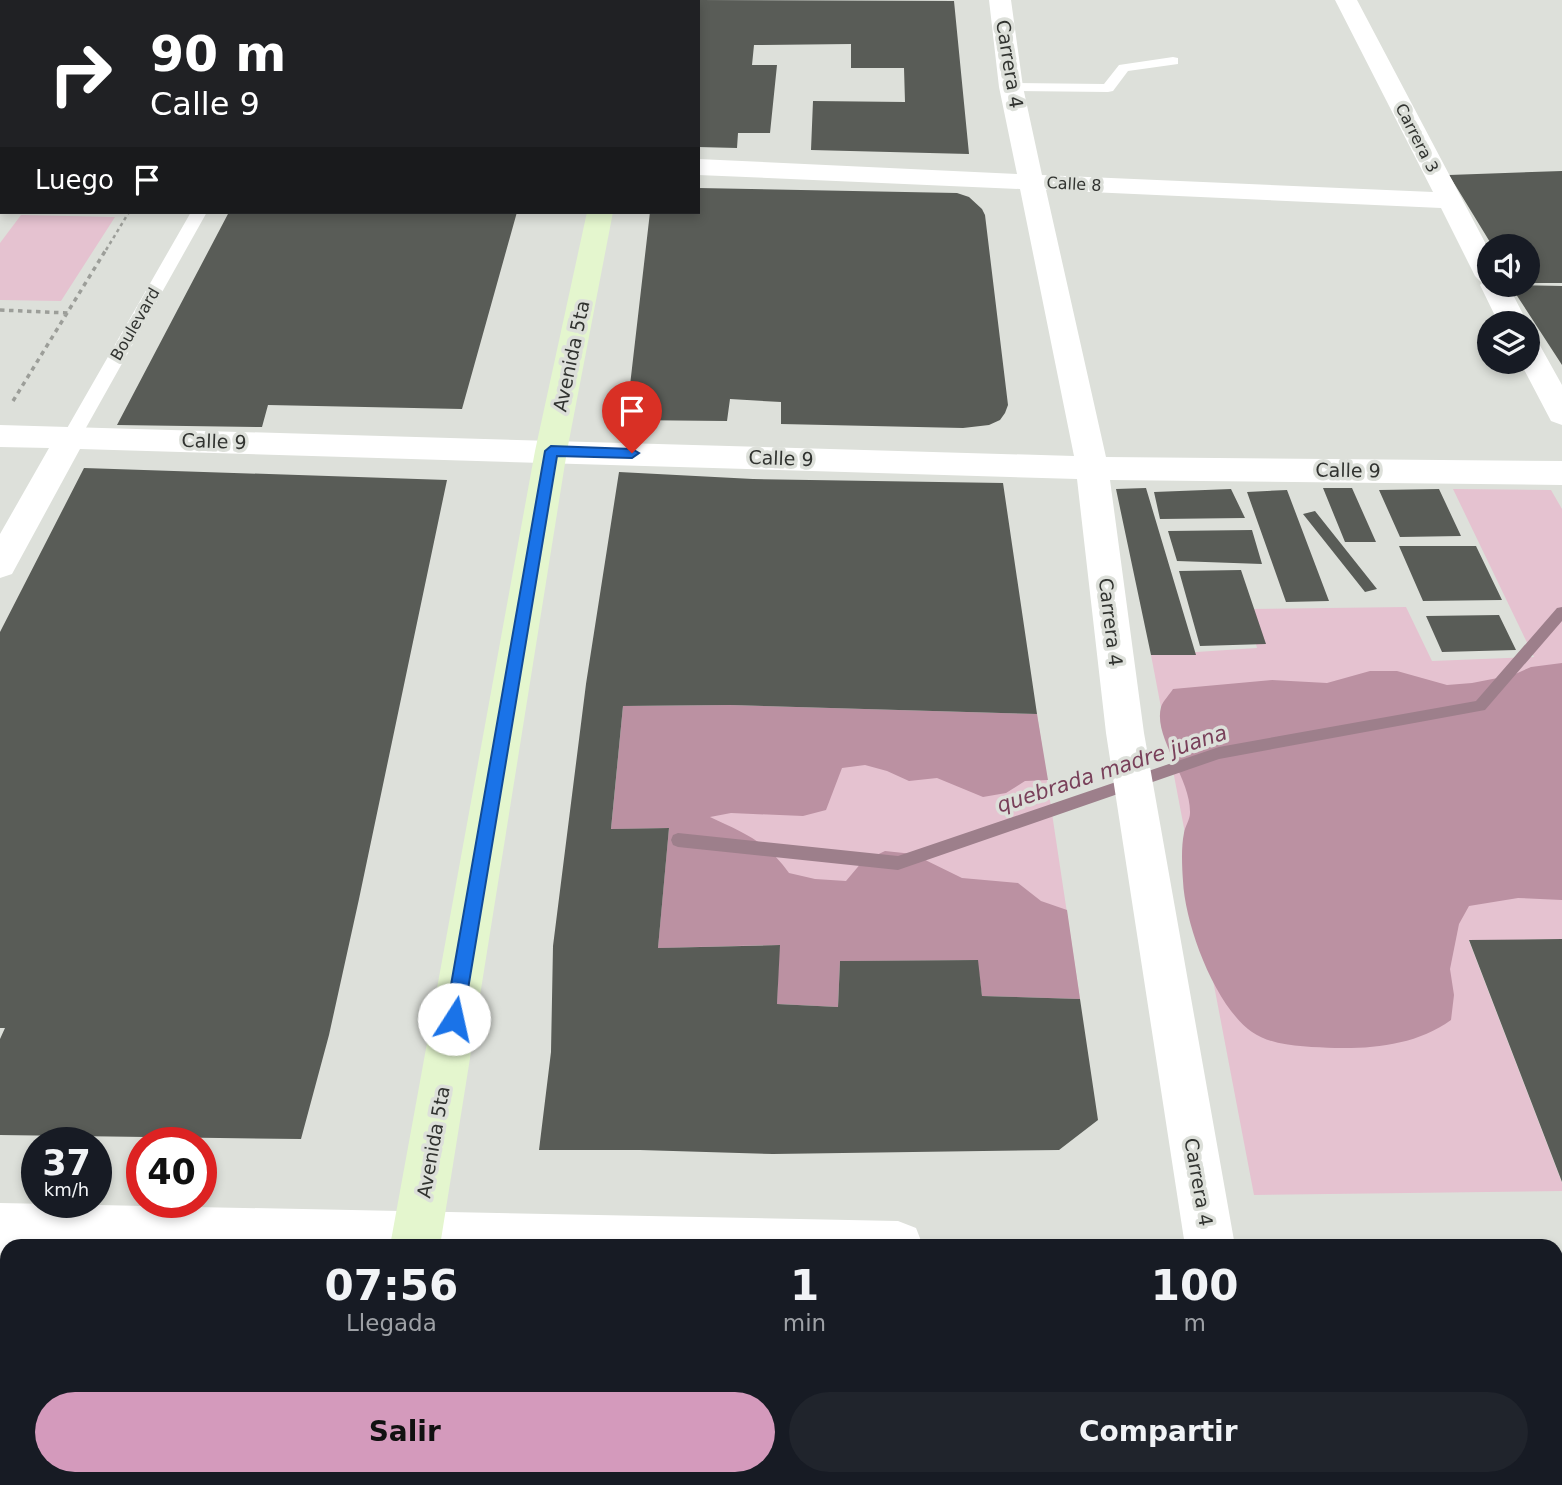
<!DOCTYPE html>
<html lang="es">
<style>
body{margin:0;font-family:"DejaVu Sans",sans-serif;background:#20242c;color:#f1f3f6;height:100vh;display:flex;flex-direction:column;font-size:26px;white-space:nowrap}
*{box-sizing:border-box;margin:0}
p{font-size:23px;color:#9ea1a6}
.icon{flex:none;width:38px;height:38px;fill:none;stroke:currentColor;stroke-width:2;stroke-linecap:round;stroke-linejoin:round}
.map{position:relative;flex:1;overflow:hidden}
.side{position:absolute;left:0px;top:1239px;width:1563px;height:247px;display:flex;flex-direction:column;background:#171b24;border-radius:21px 21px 0 0;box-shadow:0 4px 10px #0003}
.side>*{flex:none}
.top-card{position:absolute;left:0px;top:0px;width:700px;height:214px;box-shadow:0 4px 10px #0003;background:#202124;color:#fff;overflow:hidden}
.buttons{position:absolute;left:1477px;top:234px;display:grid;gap:14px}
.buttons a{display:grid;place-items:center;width:63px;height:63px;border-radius:50%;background:#171b24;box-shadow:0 4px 10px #0003;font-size:35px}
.speed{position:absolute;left:21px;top:1127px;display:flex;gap:14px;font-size:35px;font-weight:700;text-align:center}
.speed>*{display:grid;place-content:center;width:91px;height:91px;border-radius:50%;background:#171b24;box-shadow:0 4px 10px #0003;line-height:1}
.speed small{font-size:18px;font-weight:400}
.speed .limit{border:10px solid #d22;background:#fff;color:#111}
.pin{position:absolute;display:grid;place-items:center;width:60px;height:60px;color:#fff;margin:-72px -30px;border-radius:50% 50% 50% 0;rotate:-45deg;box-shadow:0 0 7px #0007}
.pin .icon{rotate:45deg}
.me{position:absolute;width:77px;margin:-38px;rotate:10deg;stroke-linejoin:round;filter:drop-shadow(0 0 5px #0008)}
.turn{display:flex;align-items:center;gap:24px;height:147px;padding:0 35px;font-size:32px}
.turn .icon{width:91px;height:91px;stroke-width:2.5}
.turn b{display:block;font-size:49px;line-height:60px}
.then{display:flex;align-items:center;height:66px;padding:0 35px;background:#0003;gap:14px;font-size:26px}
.eta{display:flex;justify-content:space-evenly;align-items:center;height:119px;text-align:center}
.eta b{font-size:42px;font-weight:700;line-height:49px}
.primary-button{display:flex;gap:14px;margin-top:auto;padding:14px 35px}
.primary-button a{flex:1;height:80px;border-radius:42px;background:#d49abc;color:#111;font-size:28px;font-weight:700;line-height:80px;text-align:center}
.primary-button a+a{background:#20242c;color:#f1f3f6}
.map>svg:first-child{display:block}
.green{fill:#e5c2d0}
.forest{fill:#bb91a2}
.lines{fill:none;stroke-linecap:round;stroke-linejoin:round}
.stream{fill:#9d7f8b;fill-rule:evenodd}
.building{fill:#595c57}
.path-far2{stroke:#9c9e99;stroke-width:2.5;stroke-dasharray:3.5 3.5;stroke-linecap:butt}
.path-far1{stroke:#9c9e99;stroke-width:3.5;stroke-dasharray:4.5 4.5;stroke-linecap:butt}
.path{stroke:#9c9e99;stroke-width:5;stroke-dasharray:7 7;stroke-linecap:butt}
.lane{fill:#fff;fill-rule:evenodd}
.street{fill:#fff;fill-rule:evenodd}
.secondary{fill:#e4f6ce;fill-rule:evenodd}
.route{fill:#1a73e8;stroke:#114b97;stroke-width:2}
.labels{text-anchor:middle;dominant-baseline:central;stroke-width:7;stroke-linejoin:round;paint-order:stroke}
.far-street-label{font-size:16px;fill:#313330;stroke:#dde0da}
.street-label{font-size:19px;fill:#313330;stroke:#dde0da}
.water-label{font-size:21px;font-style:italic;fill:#79405a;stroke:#dde0da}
</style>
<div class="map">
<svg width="1562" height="1485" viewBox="0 0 1562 1485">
<rect width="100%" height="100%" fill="#dde0da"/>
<path class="green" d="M21,215L115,217L61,301L0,300V243Z
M1453,489L1551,490L1562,509V939L1469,941L1562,1183V1191L1254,1195L1151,655L1257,648L1247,609L1406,607L1432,661L1534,657Z
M1037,714L1080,999L977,960L840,961L777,1004L779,945L658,948L669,828L611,829Z"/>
<path class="forest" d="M1562,663V900L1518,898L1469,906L1459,924L1450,969L1454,995L1451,1020C1418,1044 1375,1049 1335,1048C1310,1047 1273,1047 1252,1032C1215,1006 1185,925 1183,881C1182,867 1181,847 1184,833C1185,826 1190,820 1190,813C1191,778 1153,738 1161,707C1163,701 1170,694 1173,689L1272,680L1327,683L1370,671H1397L1447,685L1472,683L1513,675L1531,667Z
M730,705L1037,714L1048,780L1025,781L1006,793L983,797L937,778L909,781L887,771L865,765L842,768L826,810L803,816L731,813L710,817C744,833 766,841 789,873L815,879L846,881L862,862L885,851L913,854L962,878L1018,883L1041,901L1067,910L1080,999L982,996L977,960L840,961L838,1007L777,1004L779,945L658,948L669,828L611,829L623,706Z"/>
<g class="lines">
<path class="stream" d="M1562,607V621L1485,710L1219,759L898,870L678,847L673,845L671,840L673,835L678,833L898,856L1219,747L1476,701L1557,608Z"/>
</g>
<path class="building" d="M698,0L954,1L969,154L811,150L813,101L905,102L904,68H851V44L754,45L752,65H777L770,133H738L737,148L698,147Z
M1562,171V283H1528V247H1493L1449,175Z
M698,188L957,193L969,197L982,209L985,215L1008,405L1005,413L1000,420L989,425L963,428L781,424V402L730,399L727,421L626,420L650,212H698Z
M229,212H517L462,409L268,405L262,427L117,425Z
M1510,285L1562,286V365Z
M84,468L447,480L359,899L329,1035L301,1139L0,1135V1039L5,1028H0V632Z
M619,472L753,479L1003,483L1037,714L730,705L623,706L611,829L669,828L658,948L780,945L777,1004L838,1007L840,961L978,960L982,996L1080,999L1098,1120L1059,1150L773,1154L640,1150H539L551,1052L553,946L586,684Z
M1146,488L1196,655H1151L1116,489Z
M1323,488H1352L1376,542H1345Z
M1231,489L1245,518L1160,519L1154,492Z
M1439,489L1461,536L1400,537L1379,490Z
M1287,490L1329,601L1286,602L1247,492Z
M1315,511L1377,589L1365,592L1303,514Z
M1252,530L1262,564L1177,561L1168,531Z
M1399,546H1476L1502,600L1423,601Z
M1241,570L1266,644L1200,646L1179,571Z
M1499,615L1516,650L1442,652L1426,616Z
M1562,939V1182L1469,940Z
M1556,1287H1562V1485H1549L1547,1479H1556Z
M0,1300H7V1479H216L214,1485H0Z
M479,1479H1077L1078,1485H478Z
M1297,1479H1528L1529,1483H1298Z"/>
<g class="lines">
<path class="path-far2" d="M9,2L14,0
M106,250L129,212"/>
<path class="path-far1" d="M0,310L68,313
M13,401L107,248"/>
<path class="path" d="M1549,1246H1562"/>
<path class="lane" d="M1173,57L1178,58V64L1128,71L1113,91L1108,92L1011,91L1004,87L1011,83L1104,84L1119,65Z
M191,212H207L78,442H64L62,437Z"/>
<path class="street" d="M989,0H1011L1023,87L1042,175L1433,192L1335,0H1357L1489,250V285H1508L1528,324H1499L1480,285L1482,283L1475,276L1441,208L1046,190L1106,457L1562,461V485L1110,480L1144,733L1235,1246H1185L1106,733L1077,479L80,449L12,574L0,578V534L49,448L0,447V425L1074,456L1020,189L698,175V159L1017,174L999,87Z
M1528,339L1538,342L1562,385V425L1551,421L1520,362H1528Z
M0,1203L898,1221L916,1228L923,1246H7V1253H0Z
M1219,1479H1275L1276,1485H1220Z"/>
<path class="secondary" d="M633,0H655V2H633Z
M587,212H613L567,451L440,1246H390L535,451Z
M347,1479H403L401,1485H345Z"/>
</g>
<path class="route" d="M551,446L632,449L639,453L632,458L557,456L463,1019L461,1026L454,1029L448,1026L445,1019L545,451Z"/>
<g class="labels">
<g class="far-street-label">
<text transform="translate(1417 138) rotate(63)">Carrera 3</text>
<text transform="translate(1074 184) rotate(3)">Calle 8</text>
<text transform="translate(135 324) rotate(-60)">Boulevard</text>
</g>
<g class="street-label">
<text transform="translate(1010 64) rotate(81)">Carrera 4</text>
<text transform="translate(571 356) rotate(-78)">Avenida 5ta</text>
<text transform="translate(214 441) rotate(2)">Calle 9</text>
<text transform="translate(781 458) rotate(2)">Calle 9</text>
<text transform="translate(1348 470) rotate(1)">Calle 9</text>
<text transform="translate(1111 622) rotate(83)">Carrera 4</text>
<text transform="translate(433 1142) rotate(-80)">Avenida 5ta</text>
<text transform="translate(1199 1182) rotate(80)">Carrera 4</text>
</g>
<g class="water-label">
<text transform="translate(1112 769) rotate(-18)">quebrada madre juana</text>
</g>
</g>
</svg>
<div class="buttons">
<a><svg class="icon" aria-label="sound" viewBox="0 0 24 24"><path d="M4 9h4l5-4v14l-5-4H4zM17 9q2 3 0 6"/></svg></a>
<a><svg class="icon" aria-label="layers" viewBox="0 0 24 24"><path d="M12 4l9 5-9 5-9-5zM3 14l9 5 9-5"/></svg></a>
</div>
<div class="speed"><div>37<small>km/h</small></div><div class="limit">40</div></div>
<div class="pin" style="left:632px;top:453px;background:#d93025"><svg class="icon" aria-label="arrive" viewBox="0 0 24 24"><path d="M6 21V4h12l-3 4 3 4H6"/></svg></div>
<svg class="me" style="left:454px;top:1019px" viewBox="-20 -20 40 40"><circle r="19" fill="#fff"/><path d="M0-13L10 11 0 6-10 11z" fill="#1a73e8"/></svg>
<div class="top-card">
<div class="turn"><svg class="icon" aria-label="right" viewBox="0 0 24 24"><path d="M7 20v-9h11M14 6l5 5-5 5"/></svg><div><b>90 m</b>Calle 9</div></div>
<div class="then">Luego<svg class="icon" aria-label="arrive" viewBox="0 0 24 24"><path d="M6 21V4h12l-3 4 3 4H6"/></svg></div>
</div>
<section class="side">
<div class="eta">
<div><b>07:56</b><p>Llegada</p></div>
<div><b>1</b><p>min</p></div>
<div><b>100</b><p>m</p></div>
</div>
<div class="primary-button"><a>Salir</a><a>Compartir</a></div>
</section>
</div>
